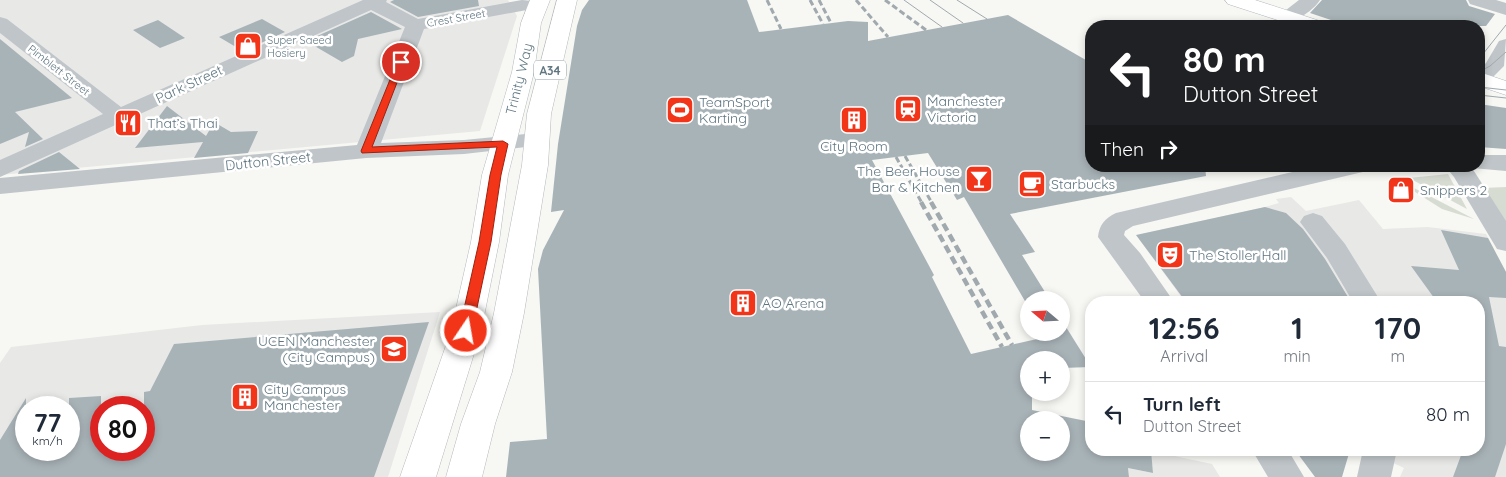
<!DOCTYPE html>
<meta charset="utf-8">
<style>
body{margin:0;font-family:Quicksand,sans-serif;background:#f6f6f7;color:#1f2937;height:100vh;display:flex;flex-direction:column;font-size:19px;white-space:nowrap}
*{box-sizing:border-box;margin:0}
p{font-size:16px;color:#747a83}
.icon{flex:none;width:28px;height:28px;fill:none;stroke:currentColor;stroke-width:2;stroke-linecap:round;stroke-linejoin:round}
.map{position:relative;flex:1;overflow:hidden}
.drawer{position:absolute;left:1085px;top:296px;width:400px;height:160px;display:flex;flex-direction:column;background:#fff;border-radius:20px;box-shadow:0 2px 8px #0003}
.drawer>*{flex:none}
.hud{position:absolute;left:1085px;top:20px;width:400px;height:152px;border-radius:20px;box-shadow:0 2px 8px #0003;background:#202124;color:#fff;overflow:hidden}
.needle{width:32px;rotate:289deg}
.tools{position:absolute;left:1020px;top:291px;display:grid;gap:10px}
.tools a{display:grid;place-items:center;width:50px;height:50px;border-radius:50%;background:#fff;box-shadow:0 2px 8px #0003;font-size:25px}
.speed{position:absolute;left:15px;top:396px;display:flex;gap:10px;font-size:25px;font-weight:700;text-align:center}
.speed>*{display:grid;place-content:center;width:65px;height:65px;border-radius:50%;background:#fff;box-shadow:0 2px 8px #0003;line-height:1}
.speed small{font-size:12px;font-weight:400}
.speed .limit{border:8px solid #d22;background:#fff;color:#111}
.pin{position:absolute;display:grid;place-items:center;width:42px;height:42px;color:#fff;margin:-21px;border:2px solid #fff;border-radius:50%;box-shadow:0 1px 5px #0007}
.me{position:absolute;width:55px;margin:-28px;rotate:12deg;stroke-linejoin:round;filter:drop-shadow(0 0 4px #0008)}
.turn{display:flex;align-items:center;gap:18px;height:105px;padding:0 15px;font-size:22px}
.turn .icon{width:65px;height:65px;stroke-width:2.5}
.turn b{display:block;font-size:35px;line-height:42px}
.then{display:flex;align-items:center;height:48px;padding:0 15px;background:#0003;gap:10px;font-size:19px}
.eta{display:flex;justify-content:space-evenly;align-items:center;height:85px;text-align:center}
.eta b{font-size:30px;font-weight:700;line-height:35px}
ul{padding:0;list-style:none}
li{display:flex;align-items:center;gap:15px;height:65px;padding:0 15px;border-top:1px solid #e0e1e3}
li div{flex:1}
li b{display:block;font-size:19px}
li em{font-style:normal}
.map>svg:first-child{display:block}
.built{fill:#e8e8e7;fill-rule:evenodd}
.green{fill:#d7dcd2}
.building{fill:#a8b3b8;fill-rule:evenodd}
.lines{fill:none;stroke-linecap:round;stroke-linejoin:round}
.secondary-casing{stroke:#b1b9bd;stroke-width:1}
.highway-casing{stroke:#b4b9bc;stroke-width:1}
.street{fill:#bfc5c8;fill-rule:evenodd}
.secondary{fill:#fff;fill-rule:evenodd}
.highway{fill:#fff;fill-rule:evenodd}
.tram{stroke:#a0a9ae;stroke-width:1}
.rail-far1{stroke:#a0a9ae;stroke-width:3;stroke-dasharray:6 3;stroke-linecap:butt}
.rail{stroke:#a0a9ae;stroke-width:4.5;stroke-dasharray:8 4.5;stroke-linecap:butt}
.route{fill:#f23519;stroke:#9d2210}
.labels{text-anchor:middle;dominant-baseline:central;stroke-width:5;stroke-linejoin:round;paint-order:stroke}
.far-street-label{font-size:11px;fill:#5f7681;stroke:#fff}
.far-poi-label{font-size:11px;fill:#5f7681;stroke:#fff;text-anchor:start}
.shield{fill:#fff;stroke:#8f9fa7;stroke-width:1}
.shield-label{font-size:12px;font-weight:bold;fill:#5f7681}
.street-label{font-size:14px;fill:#5f7681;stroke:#fff}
.poi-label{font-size:14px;fill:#5f7681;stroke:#fff;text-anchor:start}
</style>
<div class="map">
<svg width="1506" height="477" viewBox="0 0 1506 477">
<rect width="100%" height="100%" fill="#f7f7f3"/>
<path class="built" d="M0,0H508L517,16L480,131L0,175Z
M1291,197L1306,211L1359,200L1383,229L1428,227L1486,234L1506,272V477H1400L1404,468L1365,450H1479V302H1185L1139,239L1142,234L1265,207L1279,203L1276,199Z
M440,312L388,477H0V363L11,347L202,325ZM26,408H69V450H26ZM101,408H144V450H101Z
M1151,451L1212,464L1220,477H1129L1128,468L1153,473Z"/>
<path class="green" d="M1448,174L1467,209L1409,178Z
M1506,187V224L1483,188Z
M1414,188L1474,219L1442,209L1412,190Z"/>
<path class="building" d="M394,0H478L479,6L418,17L390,2Z
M589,0H747L759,32L848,21L868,22V41L1008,15L1091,63V166H1205L1206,176L1010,214L1035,252L1022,255L1050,300H1029V308L964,197L957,200L928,153L872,160L934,275L932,277L971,354L1046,337L1043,332H1061V319L1091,367L1061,368V360H1029V392H1032V410L1091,422V450H1151L1153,473L1128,468L1129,477H506L510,442L547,439L538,269L543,250L564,210L551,212L558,144L577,26L582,10ZM1029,420H1061V452H1029Z
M1322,0H1466L1469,6L1495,14L1486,26H1349L1310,13Z
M371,12L402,29L358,39L354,56L342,62L306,41Z
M262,19L285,32L246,50H241L219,37Z
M158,20L185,38L160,48L133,30Z
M0,39L72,98L15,112L43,139L25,147L29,132L0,144Z
M1479,104L1506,108V149L1479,147Z
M167,106L206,136L214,122L231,132L258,131L248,153L194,158L203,142L135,148Z
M59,152L80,169L18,174L19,171Z
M1265,207L1286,213L1303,229L1325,259L1351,302H1186L1136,235Z
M1441,230L1488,238L1506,272V298L1489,297L1499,346L1506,347V444L1495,477H1453L1463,450H1479V302H1437L1411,266L1459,270Z
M429,322L374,477H0V440L26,398V450H69V398L101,396V450H144V392L150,391L174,344Z
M1295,450H1350L1342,477H1315Z"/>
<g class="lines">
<g class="secondary-casing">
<path id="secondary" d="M1225,0H1255L1323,22L1326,26H1296L1228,4Z
M1479,72L1506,81V95L1479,86Z"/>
</g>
<g class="highway-casing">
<path id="highway" d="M530,0H550L541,23L534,72L508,175L499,242L481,331L436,477H400L451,331L471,242L482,175L512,72L521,23Z
M557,0H577L551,114L548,165L524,313L512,372L495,424L482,477H446L461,424L480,372L494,313L522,165L527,114Z"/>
</g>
<path class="street" d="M363,0H387L386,2L418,19L522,0L532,1L534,5L532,9L424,29L381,143L464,140L536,133L544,135L548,140L544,145L464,154L366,158L0,194V178L357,145L405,27L371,10L0,177V160L103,114L0,33V17L7,19L121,107Z
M1299,0H1320C1313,11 1294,24 1280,21L1277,17Z
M1468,0H1496L1506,3V15L1470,4Z
M1506,39L1504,66L1486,84L1479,86V69L1486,63L1499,41Z
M1479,155H1506V171L1472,168L1506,221V251L1497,249L1454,177L1445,166H1479Z
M1318,166H1371L1367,171L1133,226L1125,231L1124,235L1140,253L1174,302H1145L1098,237C1099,225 1105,218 1116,213Z
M1313,213L1322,216L1345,244L1381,302H1353L1327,258L1300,222L1304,216Z
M1252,450H1288L1304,477H1268Z
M1363,450H1397L1391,477H1357Z"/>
<use href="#secondary" class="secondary"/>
<use href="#highway" class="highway"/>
<path class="tram" d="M904,0L942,27
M930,0L963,23
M957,0L987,19
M1479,59L1506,25
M1479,72L1490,66L1506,52
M1479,87L1506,90
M1479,95L1506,98"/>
<path class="rail-far1" d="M767,0L781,29
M810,0L823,24
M819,0L831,23
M856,0L888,37
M885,0L926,30
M905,156L932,203
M896,157L922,203"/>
<path class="rail" d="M921,202L1002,347
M931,202L1012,345"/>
</g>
<path class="route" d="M398,60H404L405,62L372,147L503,141L508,144L501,175L491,242L472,331L470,334H461L459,331L479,242L490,175L497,147L362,153L361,151Z"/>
<defs>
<g id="shop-square" transform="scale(1.4375)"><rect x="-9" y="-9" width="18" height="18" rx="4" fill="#f23519" stroke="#fff"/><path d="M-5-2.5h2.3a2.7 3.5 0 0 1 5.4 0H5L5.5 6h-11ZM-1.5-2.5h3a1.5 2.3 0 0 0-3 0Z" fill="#fff"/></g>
<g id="station-square" transform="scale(1.4375)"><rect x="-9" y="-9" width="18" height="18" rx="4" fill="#f23519" stroke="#fff"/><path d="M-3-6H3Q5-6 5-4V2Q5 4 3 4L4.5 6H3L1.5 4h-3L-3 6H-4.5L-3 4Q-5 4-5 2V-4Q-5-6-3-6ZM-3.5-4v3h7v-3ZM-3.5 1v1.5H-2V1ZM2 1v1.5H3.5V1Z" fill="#fff"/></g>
<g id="stadium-square" transform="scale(1.4375)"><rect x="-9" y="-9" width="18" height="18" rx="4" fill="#f23519" stroke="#fff"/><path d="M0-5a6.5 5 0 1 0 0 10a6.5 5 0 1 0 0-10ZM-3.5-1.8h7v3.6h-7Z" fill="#fff"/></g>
<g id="building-square" transform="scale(1.4375)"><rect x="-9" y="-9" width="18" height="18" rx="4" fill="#f23519" stroke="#fff"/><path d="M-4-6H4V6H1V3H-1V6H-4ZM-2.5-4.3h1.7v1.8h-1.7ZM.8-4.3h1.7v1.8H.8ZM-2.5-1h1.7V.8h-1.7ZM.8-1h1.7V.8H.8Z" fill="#fff"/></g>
<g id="restaurant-square" transform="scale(1.4375)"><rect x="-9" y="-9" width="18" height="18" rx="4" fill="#f23519" stroke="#fff"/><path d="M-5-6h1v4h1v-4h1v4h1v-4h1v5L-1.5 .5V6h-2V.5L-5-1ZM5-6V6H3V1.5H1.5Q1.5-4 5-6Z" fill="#fff"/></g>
<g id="bar-square" transform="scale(1.4375)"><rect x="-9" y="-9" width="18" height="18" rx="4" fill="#f23519" stroke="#fff"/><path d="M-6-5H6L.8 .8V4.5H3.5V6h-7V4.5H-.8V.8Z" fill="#fff"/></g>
<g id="cafe-square" transform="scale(1.4375)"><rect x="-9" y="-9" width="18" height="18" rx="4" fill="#f23519" stroke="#fff"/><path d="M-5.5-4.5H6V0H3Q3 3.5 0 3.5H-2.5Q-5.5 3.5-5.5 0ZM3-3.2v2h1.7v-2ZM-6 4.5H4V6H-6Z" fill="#fff"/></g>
<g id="theatre-square" transform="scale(1.4375)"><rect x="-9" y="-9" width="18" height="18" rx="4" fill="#f23519" stroke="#fff"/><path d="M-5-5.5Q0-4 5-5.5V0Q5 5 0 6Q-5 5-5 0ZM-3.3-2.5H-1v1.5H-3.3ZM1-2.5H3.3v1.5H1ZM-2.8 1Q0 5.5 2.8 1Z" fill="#fff"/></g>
<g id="university-square" transform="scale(1.4375)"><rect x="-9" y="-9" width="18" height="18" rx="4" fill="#f23519" stroke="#fff"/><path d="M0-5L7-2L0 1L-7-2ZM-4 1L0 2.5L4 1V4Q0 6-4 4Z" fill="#fff"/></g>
</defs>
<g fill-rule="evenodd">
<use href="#shop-square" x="248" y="46"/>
<use href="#station-square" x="908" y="109"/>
<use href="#stadium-square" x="680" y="110"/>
<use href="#building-square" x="854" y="120"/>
<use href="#restaurant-square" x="128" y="123"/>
<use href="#bar-square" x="979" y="179"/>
<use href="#cafe-square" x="1032" y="184"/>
<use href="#shop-square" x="1401" y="190"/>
<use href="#theatre-square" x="1170" y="255"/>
<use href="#building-square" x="743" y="303"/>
<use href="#university-square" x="394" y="349"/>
<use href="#building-square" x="245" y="397"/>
</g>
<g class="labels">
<g class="far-street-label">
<text transform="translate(456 18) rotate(-10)">Crest Street</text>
<text transform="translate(59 70) rotate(38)">Pimblett Street</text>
</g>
<g class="far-poi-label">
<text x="267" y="40">Super Saeed<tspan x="267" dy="13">Hosiery</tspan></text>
</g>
<rect class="shield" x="534" y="60.5" width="32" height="19" rx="4"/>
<g class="shield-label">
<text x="550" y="70">A34</text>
</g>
<g class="street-label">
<text transform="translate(519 79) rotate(-76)">Trinity Way</text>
<text transform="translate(189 84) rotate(-25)">Park Street</text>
<text transform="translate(268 161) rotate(-6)">Dutton Street</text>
</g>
<g class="poi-label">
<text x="927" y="101">Manchester<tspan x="927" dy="16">Victoria</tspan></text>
<text x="699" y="102">TeamSport<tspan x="699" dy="16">Karting</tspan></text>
<text x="147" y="123">That’s Thai</text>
<text x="854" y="146" text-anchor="middle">City Room</text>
<text x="960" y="171" text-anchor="end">The Beer House<tspan x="960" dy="16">Bar &amp; Kitchen</tspan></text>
<text x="1051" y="184">Starbucks</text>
<text x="1420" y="190">Snippers 2</text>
<text x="1189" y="255">The Stoller Hall</text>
<text x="762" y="303">AO Arena</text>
<text x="375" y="341" text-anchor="end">UCEN Manchester<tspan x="375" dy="16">(City Campus)</tspan></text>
<text x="264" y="389">City Campus<tspan x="264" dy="16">Manchester</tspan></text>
</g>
</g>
</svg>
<div class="tools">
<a><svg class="needle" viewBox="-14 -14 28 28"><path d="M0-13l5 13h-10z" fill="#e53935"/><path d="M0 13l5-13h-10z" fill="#747a83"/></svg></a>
<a>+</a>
<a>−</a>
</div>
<div class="speed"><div>77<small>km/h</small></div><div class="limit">80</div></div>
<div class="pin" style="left:401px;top:62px;background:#d93025"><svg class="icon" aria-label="arrive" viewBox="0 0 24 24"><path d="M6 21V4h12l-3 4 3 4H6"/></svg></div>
<svg class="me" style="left:466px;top:331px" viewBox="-20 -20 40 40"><circle r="17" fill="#f23519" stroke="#fff" stroke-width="3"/><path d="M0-11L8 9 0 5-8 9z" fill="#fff"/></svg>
<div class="hud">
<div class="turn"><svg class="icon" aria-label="left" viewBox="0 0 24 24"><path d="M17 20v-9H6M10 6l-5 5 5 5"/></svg><div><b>80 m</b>Dutton Street</div></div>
<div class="then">Then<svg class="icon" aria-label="right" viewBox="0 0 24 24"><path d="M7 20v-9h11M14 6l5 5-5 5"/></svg></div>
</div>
<section class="drawer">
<div class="eta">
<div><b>12:56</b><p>Arrival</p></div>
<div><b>1</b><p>min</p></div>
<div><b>170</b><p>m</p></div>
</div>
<ul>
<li><svg class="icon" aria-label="left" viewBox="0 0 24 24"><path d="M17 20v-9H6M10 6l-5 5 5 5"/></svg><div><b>Turn left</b><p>Dutton Street</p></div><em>80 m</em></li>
</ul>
</section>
</div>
